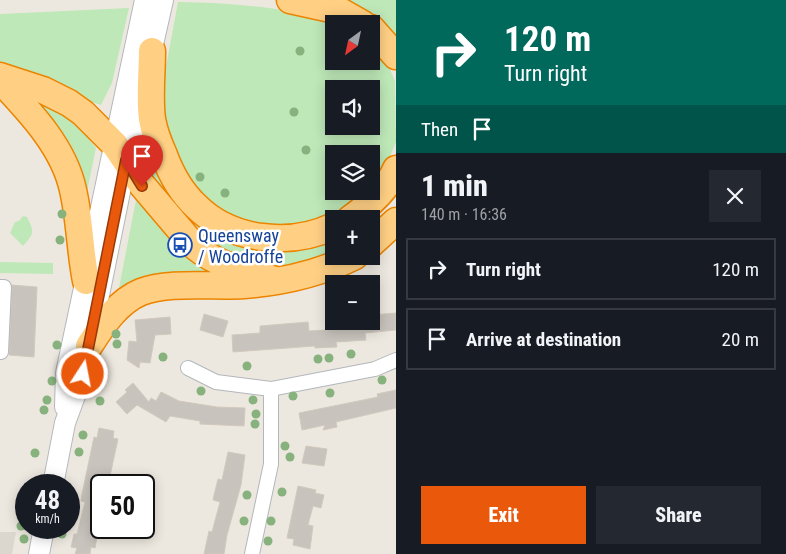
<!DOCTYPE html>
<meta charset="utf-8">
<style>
body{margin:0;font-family:"Roboto Condensed",sans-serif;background:#242831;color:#f1f3f6;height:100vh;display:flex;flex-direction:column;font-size:19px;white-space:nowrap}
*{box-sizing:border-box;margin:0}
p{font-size:16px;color:#9ea1a6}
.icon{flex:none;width:28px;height:28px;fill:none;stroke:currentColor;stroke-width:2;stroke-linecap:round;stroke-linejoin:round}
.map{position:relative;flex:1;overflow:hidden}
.details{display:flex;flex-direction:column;background:#171b24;width:390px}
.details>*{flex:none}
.banner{background:#00695c;color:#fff;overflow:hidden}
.needle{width:32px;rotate:213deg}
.controls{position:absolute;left:325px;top:15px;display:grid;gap:10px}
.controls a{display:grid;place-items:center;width:55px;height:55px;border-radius:0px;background:#171b24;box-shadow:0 2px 12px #0003;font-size:25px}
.speed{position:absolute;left:15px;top:474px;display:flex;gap:10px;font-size:25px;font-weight:700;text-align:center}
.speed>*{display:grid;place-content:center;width:65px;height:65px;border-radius:50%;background:#171b24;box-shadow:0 2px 12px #0003;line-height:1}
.speed small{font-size:12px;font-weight:400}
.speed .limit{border:2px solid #111;border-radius:8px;background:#fff;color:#111}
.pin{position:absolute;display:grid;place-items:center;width:42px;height:42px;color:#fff;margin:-51px -21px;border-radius:50% 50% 50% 0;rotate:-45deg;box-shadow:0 0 5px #0007}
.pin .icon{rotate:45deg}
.me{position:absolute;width:55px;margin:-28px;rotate:11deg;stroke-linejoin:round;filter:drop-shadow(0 0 4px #0008)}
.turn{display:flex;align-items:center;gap:18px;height:105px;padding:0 25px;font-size:22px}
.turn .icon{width:65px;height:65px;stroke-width:2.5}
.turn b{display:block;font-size:35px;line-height:42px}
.then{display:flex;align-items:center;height:48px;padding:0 25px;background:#0003;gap:10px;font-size:19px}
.round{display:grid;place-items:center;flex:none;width:52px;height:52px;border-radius:0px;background:#242831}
.summary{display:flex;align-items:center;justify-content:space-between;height:85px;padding:0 25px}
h1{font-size:30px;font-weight:800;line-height:38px}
.primary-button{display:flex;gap:10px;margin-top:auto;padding:10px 25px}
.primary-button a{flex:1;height:58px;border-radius:0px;background:#ea580c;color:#fff;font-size:20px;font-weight:800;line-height:58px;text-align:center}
.primary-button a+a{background:#242831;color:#f1f3f6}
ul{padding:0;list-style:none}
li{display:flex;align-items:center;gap:15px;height:62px;margin:0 10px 8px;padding:0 15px;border:2px solid #363941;border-radius:0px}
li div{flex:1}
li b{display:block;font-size:19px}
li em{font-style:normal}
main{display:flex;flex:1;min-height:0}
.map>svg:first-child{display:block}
.education{fill:#dcd7ce}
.green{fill:#bee8b8;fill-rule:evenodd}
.building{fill:#c8c3bc;stroke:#d2c9bd}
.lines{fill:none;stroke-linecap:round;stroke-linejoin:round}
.minor-casing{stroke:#b2b7bc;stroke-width:16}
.secondary-casing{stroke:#b3b8be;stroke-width:22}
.motorway-casing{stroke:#ec8400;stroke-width:29}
.minor{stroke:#fff;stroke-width:14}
.secondary{stroke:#fff;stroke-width:20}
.motorway{stroke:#ffd084;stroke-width:26}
.tree{fill:#87b27d}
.route-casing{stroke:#983908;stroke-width:12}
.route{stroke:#ea580c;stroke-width:9}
.labels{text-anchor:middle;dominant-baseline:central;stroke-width:5;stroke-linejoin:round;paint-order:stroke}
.transit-label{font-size:18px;fill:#164399;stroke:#fff;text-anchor:start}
</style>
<main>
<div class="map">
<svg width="396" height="554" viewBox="0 0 396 554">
<rect width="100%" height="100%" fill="#ede8df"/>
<path class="education" d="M0,532H16L12,554H0Z"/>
<path class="green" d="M342,0H396V36C380,19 364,8 342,0Z
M178,2C239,3 290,8 349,24H334V61H371V38L382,50L395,81L396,142L384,171L371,187V154H334V191H367L342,213L312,227L263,228L219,211L194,188L177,162L160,99ZM334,89H371V126H334Z
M129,8L112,83L101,105L78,98L0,66V14Z
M33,97L52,105L91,136L89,139L96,148L84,206Z
M148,130L195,216L334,238V255L278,269L201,243L143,167Z
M136,200L142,207L146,205L244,278L118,293Z
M23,216L27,217C35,233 34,233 23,246L10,233L15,222L19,221Z
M0,262L53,263V274L0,273Z"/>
<path class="building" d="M12,285L37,287L34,357L9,355Z
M396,313V330L365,333L366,340L336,342L337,347L315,348V346L233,352L232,335L260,333V326L308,322L309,331L341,329V324L371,322V315Z
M204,314L228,321L223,337L200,330Z
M170,317L171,334L155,335L150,363L140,362L139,368L127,360L129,341L137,342L135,320Z
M133,383L149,402L151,398L156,401L161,392L179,401L217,407L245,408L244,426L200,424V421L170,416L166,422L137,405L127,414L116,402L127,392L125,390Z
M396,390V408L336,422L337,427L323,430L325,425L302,430L299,413L378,397L377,394Z
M99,428L114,431L113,438L118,439L108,485H101V492L99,491L95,509L96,511L101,513V532H98L95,548L91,547L90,554H75L77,548L71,547L74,534H77L85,502L81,501L82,494L94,437L97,438Z
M306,446L327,449L324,466L302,463Z
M228,452L245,455L241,485L227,535L224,554H204L209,531L212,532L220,502L213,500L214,495L218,479L222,480Z
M298,486L316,490L315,493L324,495L321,508L313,506L308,525L313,526L310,549L293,545L294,539L287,538Z"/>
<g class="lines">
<g class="minor-casing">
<path id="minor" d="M0,287H4L1,352
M188,368L216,382L271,389L375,369L396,360
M252,554L271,464V389"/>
</g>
<g class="secondary-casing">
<path id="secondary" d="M65,407L66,373L145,0
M53,485L65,423L83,374L123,177L163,0
M39,554L44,528"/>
</g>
<g class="motorway-casing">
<path id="motorway" d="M290,0L340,11L363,24
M371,28L396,56
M152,51C152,73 149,97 152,119C154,131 159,144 164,155C171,174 181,192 196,206C231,241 290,247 334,226
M0,76L43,90L69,103L83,113L115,145L142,185L193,245C218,266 246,272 276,280
M0,80C29,111 64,147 73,190C80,220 80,251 86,281
M350,219C368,206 387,190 396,169
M371,244L396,221
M89,346C102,326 117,302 141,292C168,281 214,287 244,285C282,282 321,273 355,256"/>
</g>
<use href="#minor" class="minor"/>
<use href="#secondary" class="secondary"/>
<use href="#motorway" class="motorway"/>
</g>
<g class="tree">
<circle cx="300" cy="51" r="4.5"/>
<circle cx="294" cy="112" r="4.5"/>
<circle cx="306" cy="150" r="4.5"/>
<circle cx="200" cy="177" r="4.5"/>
<circle cx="225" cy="193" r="4.5"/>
<circle cx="62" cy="214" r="4.5"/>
<circle cx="60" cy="240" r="4.5"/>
<circle cx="116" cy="334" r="4.5"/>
<circle cx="117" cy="344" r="4.5"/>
<circle cx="57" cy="345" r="4.5"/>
<circle cx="351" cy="354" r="4.5"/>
<circle cx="163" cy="357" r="4.5"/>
<circle cx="329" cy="358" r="4.5"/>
<circle cx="318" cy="359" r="4.5"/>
<circle cx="247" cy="366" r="4.5"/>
<circle cx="382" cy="380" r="4.5"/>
<circle cx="52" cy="381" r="4.5"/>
<circle cx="201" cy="391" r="4.5"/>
<circle cx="330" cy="393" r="4.5"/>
<circle cx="293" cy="396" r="4.5"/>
<circle cx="47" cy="400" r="4.5"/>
<circle cx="253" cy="400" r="4.5"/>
<circle cx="100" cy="401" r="4.5"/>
<circle cx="44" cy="410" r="4.5"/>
<circle cx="256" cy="414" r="4.5"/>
<circle cx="255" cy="424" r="4.5"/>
<circle cx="83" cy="435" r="4.5"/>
<circle cx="285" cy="446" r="4.5"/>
<circle cx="79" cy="452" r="4.5"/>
<circle cx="35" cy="453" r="4.5"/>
<circle cx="290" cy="457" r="4.5"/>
<circle cx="282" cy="492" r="4.5"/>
<circle cx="247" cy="495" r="4.5"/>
<circle cx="244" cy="521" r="4.5"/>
<circle cx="271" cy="521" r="4.5"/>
<circle cx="21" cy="526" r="4.5"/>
<circle cx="62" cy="534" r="4.5"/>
<circle cx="24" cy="539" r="4.5"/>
<circle cx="268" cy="541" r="4.5"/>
</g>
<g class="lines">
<g class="route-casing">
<path id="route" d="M83,374L126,160L142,186"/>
</g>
<use href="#route" class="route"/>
</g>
<defs>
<g id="bus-ring" transform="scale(1.25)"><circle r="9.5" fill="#fff" stroke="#1a4fb4" stroke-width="1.5"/><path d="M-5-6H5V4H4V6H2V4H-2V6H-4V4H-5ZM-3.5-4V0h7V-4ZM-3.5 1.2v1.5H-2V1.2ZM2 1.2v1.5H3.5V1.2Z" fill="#1a4fb4"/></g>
</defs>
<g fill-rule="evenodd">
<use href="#bus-ring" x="180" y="245"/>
</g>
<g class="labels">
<g class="transit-label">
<text x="198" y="235">Queensway<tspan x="198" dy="21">/ Woodroffe</tspan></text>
</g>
</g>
</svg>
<div class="controls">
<a><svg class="needle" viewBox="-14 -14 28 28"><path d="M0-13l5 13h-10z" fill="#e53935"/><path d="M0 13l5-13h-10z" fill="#9ea1a6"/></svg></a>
<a><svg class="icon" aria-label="sound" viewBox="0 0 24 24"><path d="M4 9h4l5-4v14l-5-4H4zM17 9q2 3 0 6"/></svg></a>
<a><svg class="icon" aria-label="layers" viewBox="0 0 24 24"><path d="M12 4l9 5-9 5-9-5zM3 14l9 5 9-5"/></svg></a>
<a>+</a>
<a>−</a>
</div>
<div class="speed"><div>48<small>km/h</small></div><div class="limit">50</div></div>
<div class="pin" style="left:142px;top:186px;background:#d93025"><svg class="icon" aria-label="arrive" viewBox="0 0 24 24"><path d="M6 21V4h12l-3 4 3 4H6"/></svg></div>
<svg class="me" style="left:83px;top:374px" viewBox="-20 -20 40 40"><circle r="17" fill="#ea580c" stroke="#fff" stroke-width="3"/><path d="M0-11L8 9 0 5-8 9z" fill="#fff"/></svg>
</div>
<section class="details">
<div class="banner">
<div class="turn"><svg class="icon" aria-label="right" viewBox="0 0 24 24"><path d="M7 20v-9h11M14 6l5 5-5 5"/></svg><div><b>120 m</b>Turn right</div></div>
<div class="then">Then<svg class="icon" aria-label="arrive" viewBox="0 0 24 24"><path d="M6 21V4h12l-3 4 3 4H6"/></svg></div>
</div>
<div class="summary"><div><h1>1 min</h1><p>140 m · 16:36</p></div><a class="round"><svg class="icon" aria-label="close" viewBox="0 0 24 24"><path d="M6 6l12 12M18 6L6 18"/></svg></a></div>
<ul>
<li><svg class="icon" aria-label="right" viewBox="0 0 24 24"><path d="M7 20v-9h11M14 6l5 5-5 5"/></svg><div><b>Turn right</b></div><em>120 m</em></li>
<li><svg class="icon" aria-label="arrive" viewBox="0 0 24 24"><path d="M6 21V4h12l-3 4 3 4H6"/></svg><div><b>Arrive at destination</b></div><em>20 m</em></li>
</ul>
<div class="primary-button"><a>Exit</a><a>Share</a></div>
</section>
</main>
